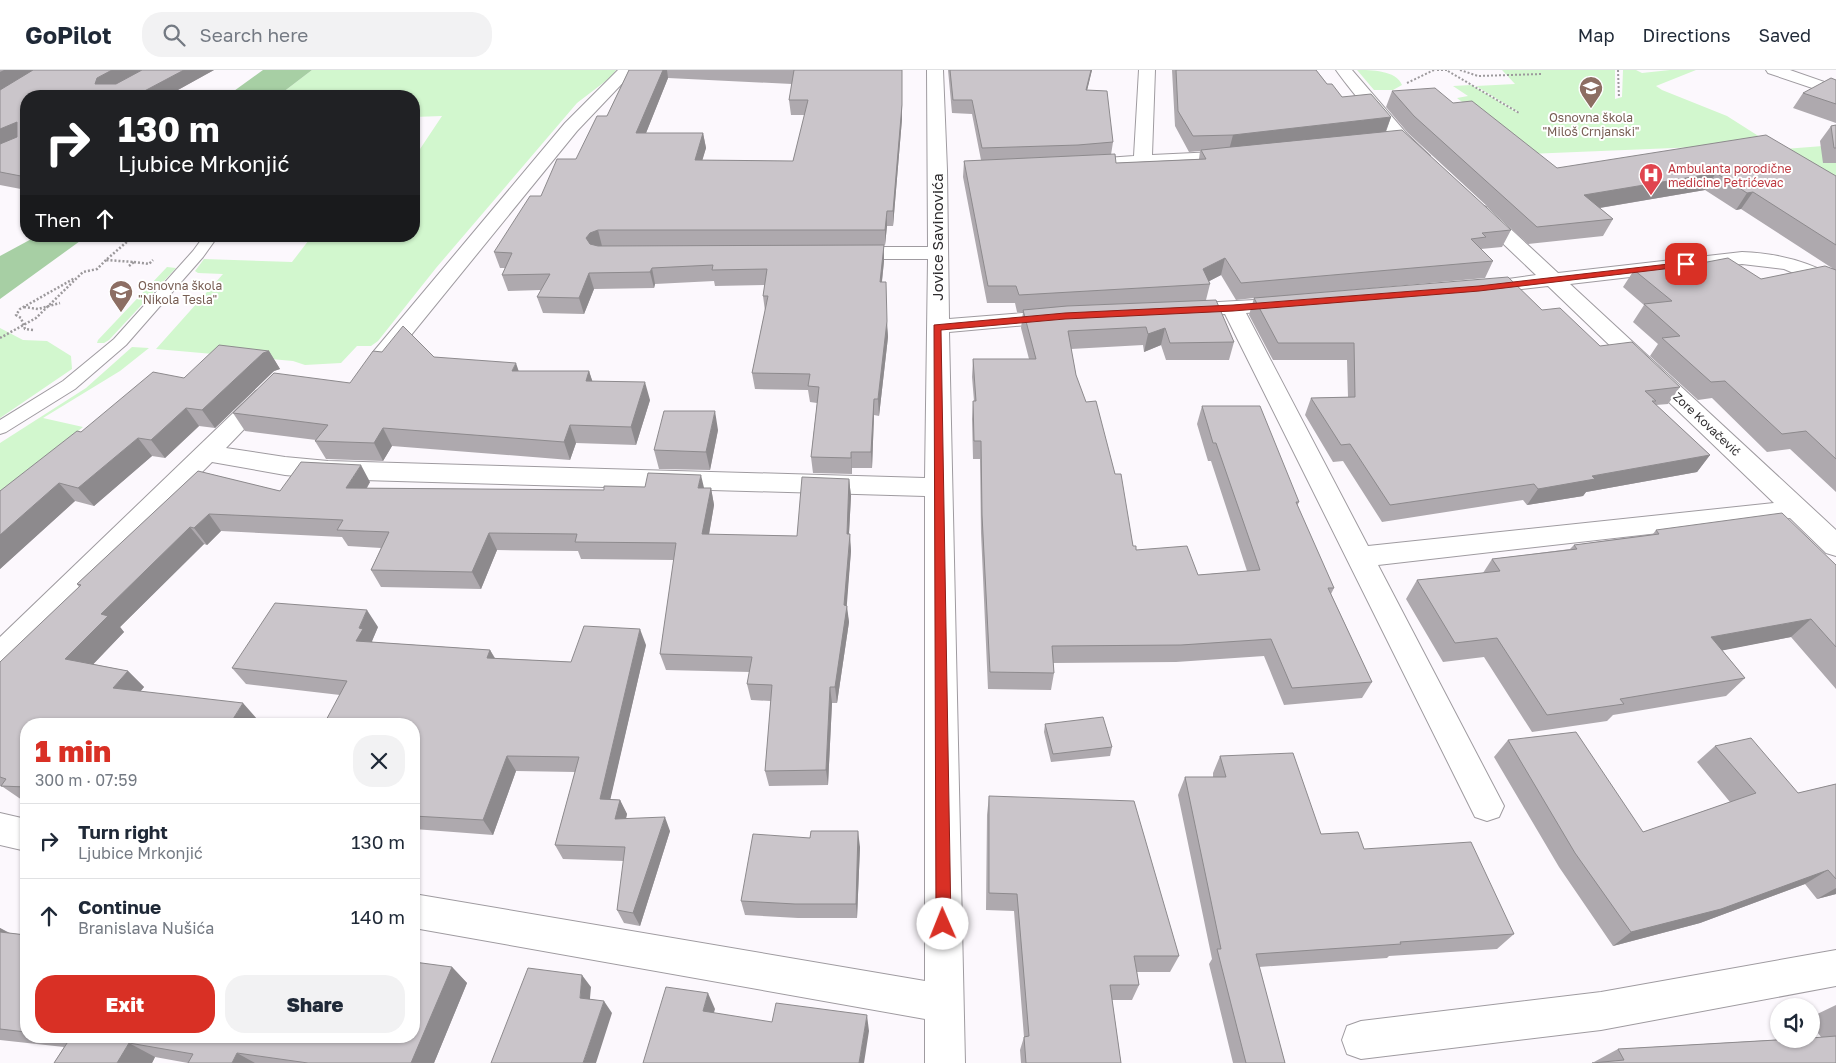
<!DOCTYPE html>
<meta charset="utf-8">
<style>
body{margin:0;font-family:"Golos Text",sans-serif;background:#f2f2f3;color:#1f2937;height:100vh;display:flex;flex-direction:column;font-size:19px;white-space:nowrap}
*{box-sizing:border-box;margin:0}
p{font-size:16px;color:#747a83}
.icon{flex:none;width:28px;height:28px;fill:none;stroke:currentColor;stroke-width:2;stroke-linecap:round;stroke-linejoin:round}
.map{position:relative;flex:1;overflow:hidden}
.details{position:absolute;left:20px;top:648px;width:400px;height:325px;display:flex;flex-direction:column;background:#fff;border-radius:20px;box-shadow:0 1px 4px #0004}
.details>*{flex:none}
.banner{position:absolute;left:20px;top:20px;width:400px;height:152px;border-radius:20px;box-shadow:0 1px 4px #0004;background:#202124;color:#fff;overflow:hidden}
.tools{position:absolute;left:1770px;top:928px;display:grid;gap:10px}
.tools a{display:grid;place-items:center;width:50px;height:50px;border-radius:50%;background:#fff;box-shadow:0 1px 4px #0004;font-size:25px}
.pin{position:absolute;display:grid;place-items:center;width:42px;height:42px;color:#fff;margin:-21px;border-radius:10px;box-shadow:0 2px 8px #0006}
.me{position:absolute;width:55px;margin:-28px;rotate:359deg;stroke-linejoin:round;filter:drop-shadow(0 0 4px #0008)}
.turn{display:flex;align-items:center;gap:18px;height:105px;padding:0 15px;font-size:22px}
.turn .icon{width:65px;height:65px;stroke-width:2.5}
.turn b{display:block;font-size:35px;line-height:42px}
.then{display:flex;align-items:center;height:48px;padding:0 15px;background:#0003;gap:10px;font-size:19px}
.round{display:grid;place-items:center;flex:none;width:52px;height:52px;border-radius:20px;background:#f2f2f3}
.head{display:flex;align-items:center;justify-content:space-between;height:85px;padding:0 15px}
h1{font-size:30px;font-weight:800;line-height:38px;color:#d93025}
.button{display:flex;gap:10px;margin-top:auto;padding:10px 15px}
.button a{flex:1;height:58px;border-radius:20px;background:#d93025;color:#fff;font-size:20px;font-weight:800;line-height:58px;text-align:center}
.button a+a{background:#f2f2f3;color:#1f2937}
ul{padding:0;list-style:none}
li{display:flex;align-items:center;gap:15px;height:75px;padding:0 15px;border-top:1px solid #e0e1e3}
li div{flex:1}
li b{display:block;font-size:19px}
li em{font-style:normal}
header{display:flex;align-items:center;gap:30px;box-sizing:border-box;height:70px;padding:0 25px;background:#fff;border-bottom:1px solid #e0e1e3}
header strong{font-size:24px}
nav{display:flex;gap:28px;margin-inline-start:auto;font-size:18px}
.search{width:350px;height:45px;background:#f2f2f3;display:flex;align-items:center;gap:12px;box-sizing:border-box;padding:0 18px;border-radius:20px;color:#747a83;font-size:19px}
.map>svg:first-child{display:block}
.green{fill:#d2f7ce}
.forest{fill:#a7cfa4}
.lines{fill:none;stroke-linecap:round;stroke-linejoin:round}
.service-casing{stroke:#9f9ba0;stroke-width:2}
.minor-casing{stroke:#9f9ba0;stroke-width:2}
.path-far1{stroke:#9c999c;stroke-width:2;stroke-dasharray:2 2;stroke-linecap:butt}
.path{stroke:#9c999c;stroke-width:2.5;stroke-dasharray:2 2;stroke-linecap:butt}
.service{fill:#fff;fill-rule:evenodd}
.minor{fill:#fff;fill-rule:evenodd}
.wall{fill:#aea9ae;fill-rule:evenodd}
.shaded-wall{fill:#8d8a8d}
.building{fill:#cac5ca;stroke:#8d8a8d}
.route{fill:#d93025;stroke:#8d1f18}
.labels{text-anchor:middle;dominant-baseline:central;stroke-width:4;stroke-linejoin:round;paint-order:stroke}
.far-education-label{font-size:12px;fill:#785e54;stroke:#fff}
.far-health-label{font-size:12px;fill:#be3a42;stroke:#fff;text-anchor:start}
.far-street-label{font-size:12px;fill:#2d2b2d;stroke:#fff}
.street-label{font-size:15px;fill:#2d2b2d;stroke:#fff}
</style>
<header>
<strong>GoPilot</strong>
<div class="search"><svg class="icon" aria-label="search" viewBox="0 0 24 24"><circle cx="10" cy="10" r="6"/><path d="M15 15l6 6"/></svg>Search here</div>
<nav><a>Map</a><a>Directions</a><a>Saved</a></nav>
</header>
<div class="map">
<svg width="1836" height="993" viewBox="0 0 1836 993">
<rect width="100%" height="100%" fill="#fcf8fd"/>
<path class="green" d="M312,0H616L611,7L577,33L436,198L378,271L371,276H357L341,293L305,295L293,291L156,279L223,204L198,203L195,201L204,189L292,192L312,166H414V88L442,46L414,47V26H278Z
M1357,0C1371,0 1396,0 1402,15L1393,20H1374Z
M1502,0H1615V29L1622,27L1623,0H1636L1642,3L1670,0H1696L1656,16L1662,20L1727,46L1771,74L1528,84L1457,28L1468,26L1453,16L1471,15L1518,43H1520L1476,16L1515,14Z
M1836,75V124L1771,80Z
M167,197L176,198L109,270L104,273H97L98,270Z
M0,258L23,270L47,271L71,286L72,299L0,348Z
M132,277L149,278L120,301L43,348L83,357L0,424V373L86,318Z"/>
<path class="forest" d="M263,0H312L278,26H227Z
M37,166H87L0,229V186Z"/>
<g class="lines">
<g class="service-casing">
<path id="service" d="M204,166H218L203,187L126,275L75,319L6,362L0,364V350L63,311L114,269L193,181Z"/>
</g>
<g class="minor-casing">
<path id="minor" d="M618,0H635L577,61L390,291L382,293L374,291L371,286L374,281L565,53Z
M927,0H943L947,100L949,249L1060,240L1068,241L1071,246L1068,251L1060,252L949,262L965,993H925V949L414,858V824L925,911V426L328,409L285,405L212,392L10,595L0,598V567L256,321L264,318L272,321L276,326L226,378L285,387L328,391L925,408L928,189H846L839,187L836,183L839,179L846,177H928Z
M1139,0H1155L1152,85L1236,81L1242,82L1245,86L1242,90L1078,100L1072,99L1069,95L1072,91L1078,90L1134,86Z
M1336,0H1352L1407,64L1430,86L1427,90C1423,91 1420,92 1416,90C1401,83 1348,17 1336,0Z
M1766,0H1790L1836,16V26L1768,3Z
M1480,135L1487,137L1558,203L1742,182C1775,183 1807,191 1836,207V221L1784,199L1742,194L1570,214L1836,460V486L1826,483L1790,448L1378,495L1504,736L1499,747L1487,751L1475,747L1225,244L1183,246L1175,245L1172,240L1175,235L1183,234L1290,228L1298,229L1301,234L1298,239L1246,243L1368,476L1774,433L1548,216L1479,224L1472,222L1469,218L1472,214L1536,205L1473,145L1470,141L1473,137Z
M0,743L26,749V781L0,775Z
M1836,880V916L1601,960L1361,989L1347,984L1342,970L1347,956L1361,951L1601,922Z"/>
</g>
<path class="path-far1" d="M1437,0H1449
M1460,0L1478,6L1543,4
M1618,0L1619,28
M1448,1L1519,43
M1407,13L1434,0
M128,171L134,166"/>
<path class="path" d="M134,192L149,194L153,190
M129,196L134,192L106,190L129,170
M24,237L38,239L60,233
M33,260L25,259L21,248L16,245L20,239L75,208
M0,268L36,248L83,202L97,199L106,190"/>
<use href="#service" class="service"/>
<use href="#minor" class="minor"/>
</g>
<path class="wall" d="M0,0H214L167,26H26V120L0,115Z
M629,0H902V49L893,156H887L885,175L602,176L884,175V191L882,212L888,267L879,346L874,345L872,398H852V404L813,403L811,387L817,333L810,332L808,320L755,319L752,303L765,241L763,226L765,215L715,216L714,211L655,214L654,218L594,219L584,244L543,243L537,227L541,220L508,221L502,205L505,198H500L494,182L541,126L576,89L607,46ZM668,8L792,14L789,30L791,45H805L793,91L702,90L706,78L703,63H646Z
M948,0H1092L1087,20L1113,72L1111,85L1116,93L1199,89L1200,81L1189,82L1175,56L1172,0H1316L1327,14L1342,27L1391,47L1386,62L1511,160L1502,177L1481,179L1493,191L1485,208L1307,224L1542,240L1600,276L1680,317L1668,334L1656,335L1710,385L1697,402L1586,422L1583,426L1527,435L1523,430L1382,452L1343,391L1333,392L1305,345L1311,328L1348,327L1347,290H1273L1249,245L1254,228L1236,230L1221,205L1209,211L1210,214L1206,230L1234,272L1229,290H1166L1161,275L1144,282L1143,275L1071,279L1076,305L1133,476L1136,480L1198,505L1247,501L1211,391H1208L1197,354L1202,336L1299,432L1297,436L1334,518L1331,524L1372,612L1362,628L1284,635L1264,586L1176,592L1053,593L1054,603L1051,620L988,619L981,463L980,389H973L972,349L973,331H974L972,307L973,289H1029L1021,258L1023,242H1017L1015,233H987L963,107L964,91L981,90L972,44L952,43Z
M1836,10V53L1793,38L1803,23Z
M1392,21L1453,33L1557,98L1836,106V422L1790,379L1767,382L1712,328L1698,330L1650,286L1658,274L1633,252L1644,235L1623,217L1634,200L1681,197L1761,209L1832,198L1741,139L1736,140L1705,120L1600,138L1613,149L1603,166L1528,174L1408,63L1386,37Z
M1836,55V93H1823L1820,71L1831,56Z
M269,281L280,299L274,301L215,358L199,356L165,388L152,386L94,436L75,431L0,499V421L81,362L184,308Z
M434,287L519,301H589L592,311L650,330L636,375L576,373L570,390L392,376L383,391L326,389L315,371L316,370L245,361L233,343L350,313Z
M718,360L710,400L659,399L654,380Z
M198,401L280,421L370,412L367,418L604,420L711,418L714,435L709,465L797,466L849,409L851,426L849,464L851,481L846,536L849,552L837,633H832L828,715L769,716L765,701L771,631L751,630L747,614L750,602L666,600L660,584L674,490L581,489L578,481L497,480L481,519L381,517L371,500L381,478L348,476L342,467L221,461L207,475L204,474L120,557L124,562L93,594L128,601L144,617L140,622L257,649L254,654H26V731L22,730L3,717L0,716V592L79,517L77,514Z
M1656,460L1836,495V619L1791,567L1722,580L1745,608L1726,626L1613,645L1607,651L1532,662L1484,587L1443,592L1406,529L1417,510L1483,503L1492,489L1570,479L1574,475L1653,464Z
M378,557L372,571V572L490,580L495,588L571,592L646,575L610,729L620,730L627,744L626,749L670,761L640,856L624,853L617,840L624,791L563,789L555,775L575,702L516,701L493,765L414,759V654L340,625L246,614L232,598Z
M1045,654L1112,677L1110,686L1051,692L1044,662Z
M1508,670L1643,762L1730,732L1697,692L1715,676L1798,723L1836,714V824L1817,829L1805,814L1700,853L1613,876L1559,797L1494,687Z
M1220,686L1321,764L1364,779L1514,864L1497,879L1389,886L1387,888L1259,897L1285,993H1233L1209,894L1212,889L1178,725L1185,707H1213V703Z
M989,726L1179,886L1170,902H1137L1139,915L1132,930H1112L1121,993H1021L1020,980L1024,967L1014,841L986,840L987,745Z
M860,777L857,848H798L745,845L741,831Z
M0,858L10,863L26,865V966H414L452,897L467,913L434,993H188L155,987L152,993H54L64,977L0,970Z
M1836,935V993L1594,992L1618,979L1821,967L1811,954V947Z"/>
<path class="shaded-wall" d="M4,0H34L0,21V2Z
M112,0H142L103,26L95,14L97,8Z
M184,0H214L167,26H135Z
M663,0H667L668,8L640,78L636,63Z
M902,0V49L893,156V141Z
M1091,0H1092L1084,33L1086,20Z
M1391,47L1385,63L1229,80L1233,65Z
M17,52L26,65L0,77V59Z
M703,63L706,78L698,105L695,90Z
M1716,103L1705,120L1575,142L1584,125Z
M1753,122L1741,139L1736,140L1747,123Z
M887,141V156L885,175V160Z
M598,160L602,176L590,184L586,168L590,163Z
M884,175V191L880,228V212Z
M1225,188L1221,205L1202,215L1203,199Z
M652,198L655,214L654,218L650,202Z
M589,203L594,219L584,244L579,228Z
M887,251L888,267L879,346L878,329Z
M1165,258L1161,275L1144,282L1148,264Z
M269,281L280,299L274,301L215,358L202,340L263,283Z
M516,293L522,311L512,301Z
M589,301L595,319L586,311Z
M645,312L650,330L636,375L631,357Z
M874,329V345L872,398L871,382Z
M186,338L199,356L165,388L151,370Z
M715,341L718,360L710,400L706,382Z
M570,355L576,373L570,390L564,372Z
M383,358L392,376L383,391L374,373Z
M138,368L152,386L94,436L78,418Z
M851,382L852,398V404L851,388Z
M1710,385L1697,402L1586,422L1583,426L1527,435L1538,419L1592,406Z
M361,395L370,412L357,434L346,418Z
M701,405L705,422L698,418Z
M849,409L851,426L848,481L847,464Z
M59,413L75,431L0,499V465Z
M711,418L714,435L706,481L702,464Z
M209,444L221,461L207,475L194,458Z
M190,457L204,474L120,557L124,562L83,605L65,589L101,544Z
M489,463L497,480L481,519L472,502Z
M850,464L851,481L846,546L847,536L849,552L837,633L835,617L844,535Z
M367,540L378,557L372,571L374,575L356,571L359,558Z
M1811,549L1791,567L1694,586L1711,567Z
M640,559L646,575L607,744L600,729Z
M490,580L499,596L487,588Z
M128,601L144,617L130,634L113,618Z
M830,617L832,633L828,715L826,700Z
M243,633L257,649L254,654H230Z
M507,686L516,701L493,765L483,750Z
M620,730L627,744L622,764L615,749Z
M665,747L670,761L640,856L633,843Z
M858,761L860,777L857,848L856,834Z
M1828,800L1805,814L1700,853L1613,876L1631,862Z
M1836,818V824L1817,829Z
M0,858L21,870L0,869Z
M452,897L467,913L434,993H411Z
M582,905L591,917L589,939L580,928Z
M708,923L715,939L710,957L703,941Z
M604,931L612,943L596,993H583Z
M867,945L869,961L864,993H859Z
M129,973L155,987L152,993H117Z
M237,983L255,993H232Z"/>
<path class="building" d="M33,0H112L97,8L95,14H116L142,0H184L135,26H26V107L0,102V74L17,67V52L0,59V20Z
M629,0H663L636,63H703L695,90L793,91L808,30H789L794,0H902V35L893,141H887L885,160H598L590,163L586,168L590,174L598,176L884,175L880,212H886L887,251L878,329H874L871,382H851V388L811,387L819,317L808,316L810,304L752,303L768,226H763L767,199L712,200L713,195L652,198L650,202L589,203L579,228L537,227L550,204L502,205L512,183L494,182L530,126H541L557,89H576L597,46H607Z
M950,0H1091L1086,20L1107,21L1113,72L1078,75L982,78L972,30H953Z
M1176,0H1316L1327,14H1332L1342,27L1371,24L1391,47L1233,65L1193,66L1178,41Z
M1831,8L1836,10V34L1803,23Z
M1435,18L1453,33L1472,31L1557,98L1766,65L1836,106V175L1753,122L1747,123L1716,103L1584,125L1613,149L1537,157L1414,46L1392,21Z
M1836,55V78H1834L1831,56Z
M1402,60L1511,160L1482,163L1486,167L1471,169L1493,191L1241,213L1225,188L1203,199L1210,214L1019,225L1016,216H988L964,91L1115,84L1116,93L1206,89L1201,80Z
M1728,188L1761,209L1825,196L1836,200V389L1806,361L1782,364L1725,311L1711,312L1662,268L1680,266L1644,234L1672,231L1634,200L1679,195L1681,197Z
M1508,207L1542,240L1560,238L1600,276L1632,272L1680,317L1645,321L1656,331H1652L1710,385L1592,406L1595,409L1538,419L1534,414L1390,435L1350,374L1341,375L1311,328L1355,327L1354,273H1278L1254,228Z
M1216,230L1234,272L1170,273L1165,258L1148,264L1146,257L1068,261L1076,305L1086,332L1096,331L1115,404H1121L1133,476H1136V480L1187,476L1198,505L1260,500L1216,373H1213L1202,336H1260L1299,432H1296L1334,518H1328L1372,612L1292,618L1271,569L1181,575L1052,576L1054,603L990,602L982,445L981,371H974L973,331H976L973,289H1036L1023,240L1067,236Z
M403,256L434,287L516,293L512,301H589L586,311L645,312L631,357L570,355L564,372L383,358L374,373L315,371L328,355L233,343L274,303L350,313L373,281L382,282Z
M219,275L269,281L263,283L202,340L186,338L151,370L138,368L78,418L59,413L0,465V421L77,361L81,362L153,302L184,308Z
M664,341H715L706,382L654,380Z
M301,392L361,395L346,418L604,420V416L645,417L648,403L701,405L698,418H711L702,464L797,466L802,407L849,409L847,464H850L844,535L847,536L835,617H830L826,700L765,701L772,615L747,614L752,587L660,584L676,473L575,472L577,464L489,463L472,502L371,500L389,462L337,460L343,450L209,444L194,458L190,457L101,544L108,546L65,589L128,601L113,618L243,633L230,654H26V717L1,716L6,709L0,707V592L81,515L77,514L198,401L280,421Z
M1782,443L1836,495V577L1811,549L1711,567L1745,608L1620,629L1624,634L1547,645L1497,568L1455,573L1417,510L1500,501L1492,489L1577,479L1574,475L1659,464L1656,460Z
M275,533L367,540L359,558L363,559L356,571L490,580L487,588L571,592L584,556L640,559L600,729L620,730L615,749L665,747L633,843L617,840L625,777L555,775L579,687L507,686L483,750L414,746V654H324L347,611L232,598Z
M1103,647L1112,677L1053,684L1045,654Z
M1576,662L1643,762L1756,723L1715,676L1751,668L1798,723L1836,714V809L1828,800L1721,839L1631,862L1575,783L1508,670Z
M1293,683L1321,764L1358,762L1364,779L1471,772L1514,864L1400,872L1401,874L1256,884L1285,993H1246L1217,879H1221L1185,707H1226L1220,686Z
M989,726L1134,731L1179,886H1134L1139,915H1110L1121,993H1026L1024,967L1029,966L1017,824L989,823Z
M811,761H858L856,834H795L741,831L753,764L810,768Z
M0,862L26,865V962L0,959Z
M414,892L452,897L411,993H308L237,983L232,993H188L193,984L129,973L117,993H54L71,967L68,966H414Z
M528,898L582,905L580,928L604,931L583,993H491Z
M666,917L708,923L703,941L772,952L776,933L867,945L859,993H643Z
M1836,966V993H1592L1624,990L1618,979L1794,969H1811V968Z"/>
<path class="route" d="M1686,192H1689V196L1479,221L1233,241L1065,249L941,260L951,854L949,859L943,861L938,859L936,854L934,255L1065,243L1233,235L1479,216Z"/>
<defs>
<g id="school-pin" transform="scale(1.25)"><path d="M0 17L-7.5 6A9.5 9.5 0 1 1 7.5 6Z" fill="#8d6e63" stroke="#fff"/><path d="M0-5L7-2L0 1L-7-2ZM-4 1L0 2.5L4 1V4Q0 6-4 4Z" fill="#fff"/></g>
<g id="hospital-pin" transform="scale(1.25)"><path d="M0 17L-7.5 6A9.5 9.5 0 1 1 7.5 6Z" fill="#e0444e" stroke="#fff"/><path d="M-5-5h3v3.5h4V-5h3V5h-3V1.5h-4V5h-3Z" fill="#fff"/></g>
</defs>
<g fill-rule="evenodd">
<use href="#school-pin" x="1591" y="18"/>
<use href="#hospital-pin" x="1651" y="105"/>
<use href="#school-pin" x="121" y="222"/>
</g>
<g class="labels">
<g class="far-education-label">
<text x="1591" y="47">Osnovna škola<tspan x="1591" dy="14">"Miloš Crnjanski"</tspan></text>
<text x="138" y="215" text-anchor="start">Osnovna škola<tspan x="138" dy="14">"Nikola Tesla"</tspan></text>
</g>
<g class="far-health-label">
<text x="1668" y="98">Ambulanta porodične<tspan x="1668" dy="14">medicine Petrićevac</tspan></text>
</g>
<g class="far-street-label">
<text transform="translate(1707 354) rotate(43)">Zore Kovačević</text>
</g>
<g class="street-label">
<text transform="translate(937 167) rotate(-90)">Jovice Savinovića</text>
</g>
</g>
</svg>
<div class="tools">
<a><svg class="icon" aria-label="sound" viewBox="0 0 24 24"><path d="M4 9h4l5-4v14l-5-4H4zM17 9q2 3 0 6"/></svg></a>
</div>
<div class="pin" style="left:1686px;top:194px;background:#d93025"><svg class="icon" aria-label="arrive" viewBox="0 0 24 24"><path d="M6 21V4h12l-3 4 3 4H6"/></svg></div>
<svg class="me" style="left:943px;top:854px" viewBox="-20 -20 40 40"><circle r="19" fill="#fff"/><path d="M0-13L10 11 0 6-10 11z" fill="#d93025"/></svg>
<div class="banner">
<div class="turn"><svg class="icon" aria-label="right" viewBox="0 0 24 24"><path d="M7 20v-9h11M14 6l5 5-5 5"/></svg><div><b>130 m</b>Ljubice Mrkonjić</div></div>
<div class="then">Then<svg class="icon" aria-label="ahead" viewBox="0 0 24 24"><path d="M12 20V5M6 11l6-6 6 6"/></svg></div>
</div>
<section class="details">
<div class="head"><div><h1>1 min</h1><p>300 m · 07:59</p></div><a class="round"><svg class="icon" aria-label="close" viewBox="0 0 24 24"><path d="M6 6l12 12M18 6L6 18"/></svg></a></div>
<ul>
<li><svg class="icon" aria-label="right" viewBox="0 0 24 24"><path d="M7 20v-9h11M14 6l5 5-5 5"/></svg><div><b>Turn right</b><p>Ljubice Mrkonjić</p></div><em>130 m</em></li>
<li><svg class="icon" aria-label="ahead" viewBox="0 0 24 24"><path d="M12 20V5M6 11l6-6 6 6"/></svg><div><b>Continue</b><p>Branislava Nušića</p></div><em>140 m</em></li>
</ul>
<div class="button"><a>Exit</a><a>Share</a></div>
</section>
</div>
